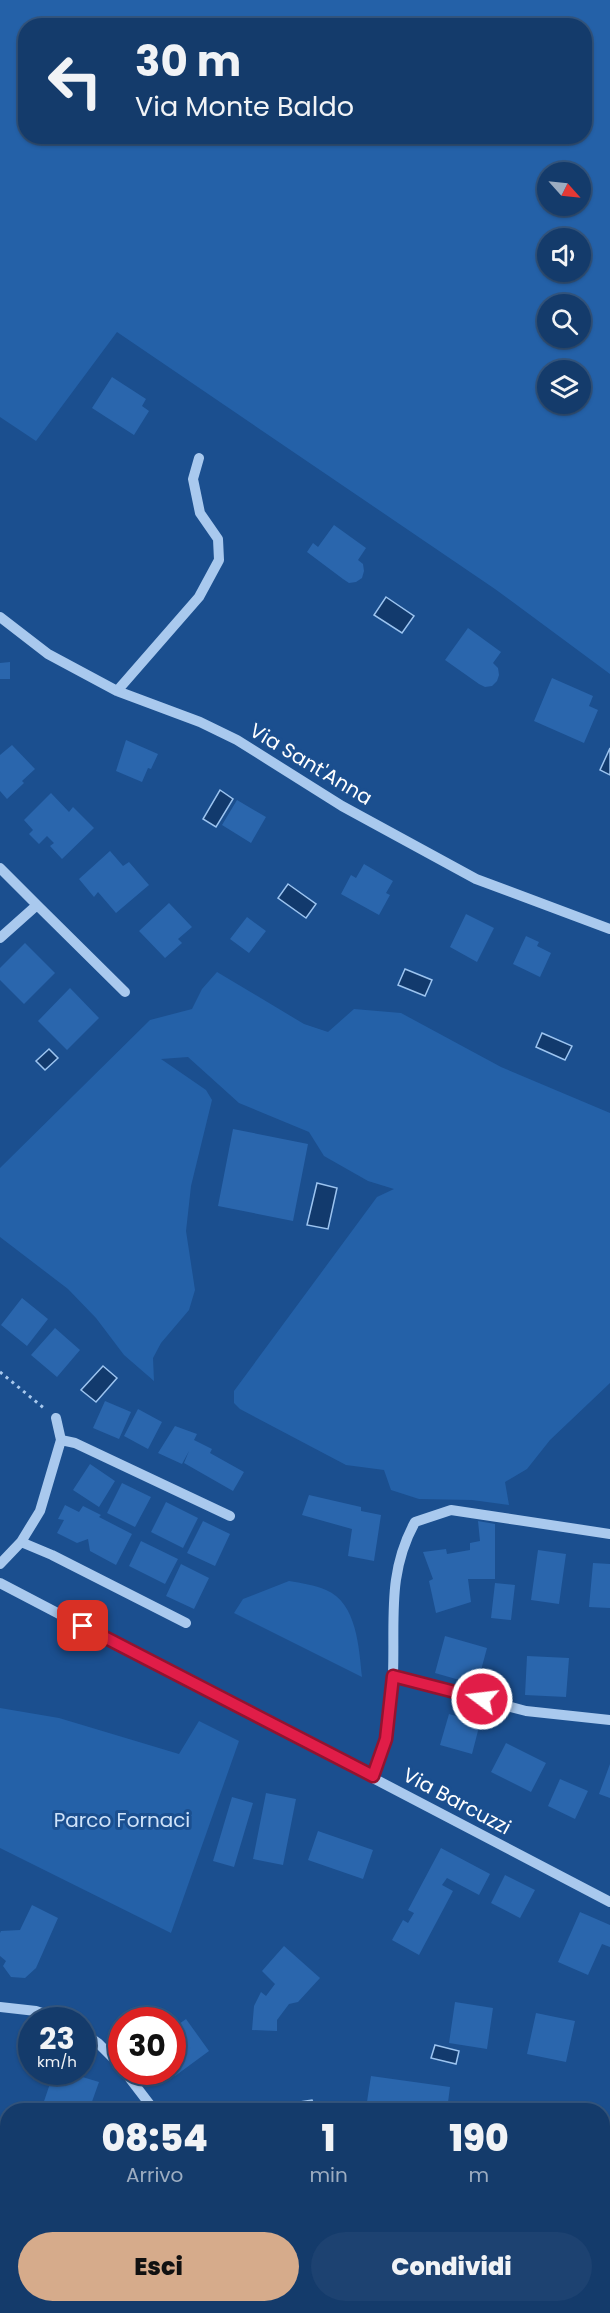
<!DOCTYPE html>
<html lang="it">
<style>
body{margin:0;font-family:Poppins,sans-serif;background:#1d4271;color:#f1f3f6;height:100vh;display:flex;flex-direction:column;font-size:22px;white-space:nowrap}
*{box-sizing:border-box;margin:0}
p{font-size:20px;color:#9dadc1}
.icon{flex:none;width:33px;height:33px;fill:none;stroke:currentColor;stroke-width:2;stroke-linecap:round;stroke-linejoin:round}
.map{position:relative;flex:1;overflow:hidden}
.side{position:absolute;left:0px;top:2103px;width:610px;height:210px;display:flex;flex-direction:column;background:#143b6b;border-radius:24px 24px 0 0;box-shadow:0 2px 4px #0004,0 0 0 2px #33557e}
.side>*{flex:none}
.banner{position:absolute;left:18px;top:18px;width:574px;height:126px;border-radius:24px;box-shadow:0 2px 4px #0004,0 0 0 2px #33557e;background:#143b6b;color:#f1f3f6;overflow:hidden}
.needle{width:39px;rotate:117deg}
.controls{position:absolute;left:537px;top:162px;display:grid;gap:12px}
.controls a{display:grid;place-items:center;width:54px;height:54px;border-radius:50%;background:#143b6b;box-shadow:0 2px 4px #0004,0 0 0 2px #33557e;font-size:30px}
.speed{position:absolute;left:18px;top:2007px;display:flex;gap:12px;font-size:30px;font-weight:700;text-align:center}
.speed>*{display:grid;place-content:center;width:78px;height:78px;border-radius:50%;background:#143b6b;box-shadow:0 2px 4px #0004,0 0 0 2px #33557e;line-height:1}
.speed small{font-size:15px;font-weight:400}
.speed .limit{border:9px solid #d22;background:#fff;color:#111}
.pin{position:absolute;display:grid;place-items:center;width:51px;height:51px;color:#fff;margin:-26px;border-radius:12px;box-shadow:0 3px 9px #0006}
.me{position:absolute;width:66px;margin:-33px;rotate:285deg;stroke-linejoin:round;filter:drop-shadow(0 0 4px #0008)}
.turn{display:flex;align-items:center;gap:21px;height:126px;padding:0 18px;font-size:27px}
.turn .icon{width:78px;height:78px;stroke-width:2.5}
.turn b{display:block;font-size:42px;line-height:51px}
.eta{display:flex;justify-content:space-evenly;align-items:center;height:102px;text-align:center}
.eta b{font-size:36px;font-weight:800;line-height:42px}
.cta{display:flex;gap:12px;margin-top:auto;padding:12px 18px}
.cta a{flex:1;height:69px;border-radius:36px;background:#d6ab8b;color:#111;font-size:24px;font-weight:800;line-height:69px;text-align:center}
.cta a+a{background:#1d4271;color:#f1f3f6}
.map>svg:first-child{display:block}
.green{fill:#2461a8;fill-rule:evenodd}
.water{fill:#123a6d;stroke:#9cc4f0;stroke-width:1.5}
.building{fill:#2a66ad}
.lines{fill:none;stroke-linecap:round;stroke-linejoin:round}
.path{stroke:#a9c9ee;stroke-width:3;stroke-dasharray:3 4.5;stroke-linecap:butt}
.minor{stroke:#a9c9ee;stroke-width:10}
.route-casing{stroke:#92132f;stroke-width:15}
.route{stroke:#e11d48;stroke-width:10}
.labels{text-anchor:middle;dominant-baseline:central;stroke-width:6;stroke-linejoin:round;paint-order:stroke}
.street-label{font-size:20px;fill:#fff;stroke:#1b4f8f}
.park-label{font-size:20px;fill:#cfe3fa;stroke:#1b4f8f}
</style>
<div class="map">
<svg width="610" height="2313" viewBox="0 0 610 2313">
<rect width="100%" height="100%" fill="#1b4f8f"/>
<path class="green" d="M0,0H610V674L495,589L117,332L36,441L0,417ZM26,26H585V136H26ZM580,172V206H548V172ZM580,238V272H548V238ZM580,304V338H548V304ZM548,370H580V404H548Z
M217,972L304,1024L328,1032L354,1009L401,1013L501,1067L610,1113V1383L550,1440L527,1469L505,1482L509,1505L472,1500L419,1499L391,1490L384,1470L346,1465L240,1409L234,1403V1391L377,1197L394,1189L368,1181L324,1156L309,1132L239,1103L188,1057L161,1059L206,1090L212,1100L191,1186L186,1231L195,1290L189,1310L161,1343L153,1358L154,1381L124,1355L96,1318L68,1289L0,1237V1168L150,1020L192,1009L202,989Z
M289,1581C301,1583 315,1585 326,1590C357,1603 359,1648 362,1677L234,1613L243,1599Z
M0,1708L59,1718L179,1754L199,1721L239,1741L171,1933L0,1848Z"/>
<path class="water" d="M386,597L414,616L402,633L374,615Z
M610,748V775L600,770Z
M220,790L233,799L216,827L203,819Z
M288,884L316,904L306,918L278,898Z
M405,969L432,980L425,996L398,985Z
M542,1033L572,1046L565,1060L536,1047Z
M49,1049L58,1058L45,1070L36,1061Z
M317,1183L337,1188L328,1229L307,1225Z
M103,1366L117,1378L96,1402L81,1390Z
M435,2045L459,2051L456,2064L431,2058Z
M312,2100L316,2110H297L300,2102Z"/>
<path class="building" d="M112,377L146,399L142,406L149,411L134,435L92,408Z
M334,525L366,548L358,560L363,564L364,571L362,578L356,582L349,583L343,579L307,552L313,543L318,547Z
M468,628L501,652L493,663L498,668L499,675L497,681L492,686L485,687L479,684L445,660Z
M10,662V679H0V663Z
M552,678L593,696L589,706L598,710L584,743L534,721Z
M126,740L158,754L151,769L148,768L142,782L116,771Z
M12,745L35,769L22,781L24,783L7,799L0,791V755Z
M51,793L69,812L73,807L94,828L62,859L50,846L54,843L47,836L39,844L29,834L33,830L24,820Z
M237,800L266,817L251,843L222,825Z
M110,851L123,866L129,862L149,885L116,913L98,892L94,897L79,879Z
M364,864L393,881L386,893L390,895L379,915L341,894L351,875L356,878Z
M169,903L192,927L178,939L182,943L165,958L139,931Z
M466,914L494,928L477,962L450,947Z
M247,917L266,931L249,953L230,939Z
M526,936L539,942L537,946L551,953L540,977L513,964Z
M25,943L55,973L24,1004L0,980V968Z
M70,988L99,1018L67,1050L38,1021Z
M233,1129L308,1144L293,1221L218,1206Z
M22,1298L48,1319L27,1346L1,1325Z
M55,1328L80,1350L57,1377L31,1355Z
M105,1401L131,1412L119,1439L93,1428Z
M138,1409L162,1422L148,1449L124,1436Z
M175,1426L197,1434L194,1440L212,1449L210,1453L244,1472L233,1491L184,1463L189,1451L182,1464L158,1453Z
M90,1464L115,1481L99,1507L73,1490Z
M122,1483L151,1497L135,1527L107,1513Z
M309,1495L361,1507V1511L381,1515L374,1561L348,1556L352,1529L302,1515Z
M166,1502L198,1518L183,1548L151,1532Z
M65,1505L79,1512L83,1506L101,1515L99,1517L132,1534L116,1565L90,1551L88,1539L77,1543L57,1533L64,1520L58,1519Z
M203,1521L230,1534L215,1566L187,1553Z
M478,1521L495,1524V1579H468L471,1602L436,1613L429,1581L433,1579L423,1552L446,1549L447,1554L470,1550V1543L480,1541Z
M141,1541L178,1559L165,1584L129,1566Z
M538,1550L566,1554L559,1604L531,1600Z
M593,1563L610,1564V1608L589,1607Z
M181,1564L209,1578L194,1609L166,1596Z
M495,1583L515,1585L511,1620L491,1618Z
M445,1636L487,1648L477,1685L435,1673Z
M527,1656L569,1658L566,1697L525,1695Z
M449,1714L480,1723L472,1754L440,1745Z
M506,1743L546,1763L531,1792L491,1772Z
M610,1764V1798L599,1794Z
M560,1779L588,1791L575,1819L548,1806Z
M266,1793L296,1799L283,1865L253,1859Z
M232,1797L253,1803L234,1867L213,1861Z
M318,1831L373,1850L363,1879L308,1860Z
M441,1848L490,1874L479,1895L447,1878L442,1885L453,1891L419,1955L392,1940L403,1920L408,1923L414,1913L408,1910Z
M505,1875L535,1890L520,1918L491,1903Z
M32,1905L58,1918L36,1968L25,1978L11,1977L3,1966L6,1961L0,1956V1933L1,1931L20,1930Z
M580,1912L610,1925V1947L602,1944L588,1975L558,1962Z
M284,1946L320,1978L298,2002L289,2004L277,2020V2031L252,2030L254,2006L261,1992L266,1996L275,1984L262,1971Z
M455,2002L493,2008L487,2049L449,2043Z
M536,2013L575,2021L566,2062L527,2054Z
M186,2019L209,2051L175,2076L172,2072V2029Z
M54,2072H66L99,2082L89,2110H41Z
M371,2076L450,2087L447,2110H383L366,2108Z
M610,2264V2297L603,2294V2281Z"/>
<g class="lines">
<path class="path" d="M0,1372L45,1409"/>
<path class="minor" d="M0,617L48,654L117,691L200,722L237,740L342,806L476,879L610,929
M117,691L199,597L219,560L218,539L200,513L193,479L199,458
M0,868L37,905
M0,938L37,905L125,992
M61,1440L75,1443L230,1516
M21,1542L52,1555L186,1623
M0,1564L21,1542L40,1511L61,1440L56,1418
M0,1583L610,1902
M393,1676L526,1711L610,1720
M373,1776C385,1743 392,1710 393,1674C395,1618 387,1573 415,1522L451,1510L610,1534
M0,2007L36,2011L64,2020
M82,2032L98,2043L122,2067
M125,2072L154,2110
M0,2139L8,2171
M603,2161L610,2133
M29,2313V2306
M564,2313L566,2306"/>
</g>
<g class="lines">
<g class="route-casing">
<path id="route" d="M83,1626L373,1776L386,1739L393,1676L482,1699"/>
</g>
<use href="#route" class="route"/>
</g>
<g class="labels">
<g class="street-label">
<text transform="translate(311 764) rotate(31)">Via Sant'Anna</text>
<text transform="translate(457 1801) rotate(28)">Via Barcuzzi</text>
</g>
<g class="park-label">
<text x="122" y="1820">Parco Fornaci</text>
</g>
</g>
</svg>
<div class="controls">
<a><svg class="needle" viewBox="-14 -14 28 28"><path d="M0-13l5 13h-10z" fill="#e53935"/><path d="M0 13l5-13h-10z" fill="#9dadc1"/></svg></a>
<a><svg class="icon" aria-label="sound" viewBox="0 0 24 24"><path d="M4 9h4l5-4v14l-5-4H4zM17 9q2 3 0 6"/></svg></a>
<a><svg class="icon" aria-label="search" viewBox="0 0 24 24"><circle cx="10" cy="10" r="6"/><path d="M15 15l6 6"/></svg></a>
<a><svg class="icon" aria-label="layers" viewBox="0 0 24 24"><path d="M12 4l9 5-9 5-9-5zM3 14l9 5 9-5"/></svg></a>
</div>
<div class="speed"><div>23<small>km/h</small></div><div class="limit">30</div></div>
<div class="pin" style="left:83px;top:1626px;background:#d93025"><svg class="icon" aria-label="arrive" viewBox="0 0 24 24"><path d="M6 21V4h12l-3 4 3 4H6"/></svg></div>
<svg class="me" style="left:482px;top:1699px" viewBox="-20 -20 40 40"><circle r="17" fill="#e11d48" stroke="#fff" stroke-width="3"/><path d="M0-11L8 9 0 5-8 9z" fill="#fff"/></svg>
<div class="banner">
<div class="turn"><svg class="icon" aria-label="left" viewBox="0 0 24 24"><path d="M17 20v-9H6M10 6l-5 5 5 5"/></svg><div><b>30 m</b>Via Monte Baldo</div></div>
</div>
<section class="side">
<div class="eta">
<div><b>08:54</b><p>Arrivo</p></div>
<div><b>1</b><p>min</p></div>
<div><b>190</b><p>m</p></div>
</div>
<div class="cta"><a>Esci</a><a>Condividi</a></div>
</section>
</div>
